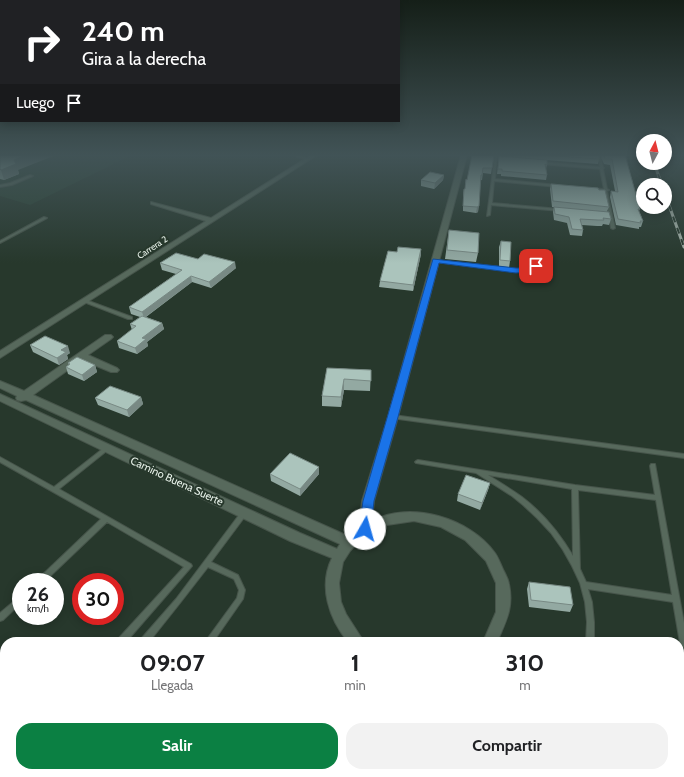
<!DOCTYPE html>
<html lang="es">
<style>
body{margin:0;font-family:Cabin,sans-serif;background:#f2f2f2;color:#202124;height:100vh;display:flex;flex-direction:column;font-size:15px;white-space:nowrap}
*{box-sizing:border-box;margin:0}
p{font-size:13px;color:#757577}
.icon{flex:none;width:22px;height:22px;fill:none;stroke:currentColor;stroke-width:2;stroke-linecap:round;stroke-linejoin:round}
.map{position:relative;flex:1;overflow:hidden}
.drawer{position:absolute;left:0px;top:637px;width:684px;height:140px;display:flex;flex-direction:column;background:#fff;border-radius:16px 16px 0 0;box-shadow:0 2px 10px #0003}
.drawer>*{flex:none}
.hud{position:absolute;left:0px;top:0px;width:400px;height:122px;box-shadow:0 2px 10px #0003;background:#202124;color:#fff;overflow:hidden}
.needle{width:26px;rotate:7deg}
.controls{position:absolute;left:636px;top:134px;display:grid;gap:8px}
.controls a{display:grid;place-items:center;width:36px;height:36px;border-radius:50%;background:#fff;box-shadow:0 2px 10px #0003;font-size:20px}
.speed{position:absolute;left:12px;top:573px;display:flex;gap:8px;font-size:20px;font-weight:700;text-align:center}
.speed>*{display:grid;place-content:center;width:52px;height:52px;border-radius:50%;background:#fff;box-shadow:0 2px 10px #0003;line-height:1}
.speed small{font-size:10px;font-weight:400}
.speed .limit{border:6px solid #d22;background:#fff;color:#111}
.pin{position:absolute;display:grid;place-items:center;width:34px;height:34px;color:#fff;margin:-17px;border-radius:8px;box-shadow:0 2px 6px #0006}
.me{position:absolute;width:44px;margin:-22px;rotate:7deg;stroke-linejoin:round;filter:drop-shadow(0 0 3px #0008)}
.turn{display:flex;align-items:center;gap:14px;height:84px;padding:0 16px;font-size:18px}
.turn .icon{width:52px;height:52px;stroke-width:2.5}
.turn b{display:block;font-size:28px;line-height:34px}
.then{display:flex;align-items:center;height:38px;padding:0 16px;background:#0003;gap:8px;font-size:15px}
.eta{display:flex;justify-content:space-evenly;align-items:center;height:68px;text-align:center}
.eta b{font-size:24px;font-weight:800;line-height:28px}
.action{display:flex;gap:8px;margin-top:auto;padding:8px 16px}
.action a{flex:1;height:46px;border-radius:16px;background:#0b8043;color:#fff;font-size:16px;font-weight:800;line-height:46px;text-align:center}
.action a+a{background:#f2f2f2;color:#202124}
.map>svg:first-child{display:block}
.built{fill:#2c4334}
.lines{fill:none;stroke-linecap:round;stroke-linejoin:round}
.service-casing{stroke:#47554b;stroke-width:2}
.minor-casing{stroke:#47554b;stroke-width:2}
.service{fill:#57695c;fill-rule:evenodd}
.minor{fill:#57695c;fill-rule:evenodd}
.rail-casing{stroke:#a9b6ac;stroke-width:3}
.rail{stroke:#27382c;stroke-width:2;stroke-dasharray:6;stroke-linecap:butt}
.wall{fill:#93a9a2}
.shaded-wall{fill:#788984}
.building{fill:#abc4bc;stroke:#788984}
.route{fill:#1a73e8;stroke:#114b97}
.labels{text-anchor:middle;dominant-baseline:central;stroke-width:4;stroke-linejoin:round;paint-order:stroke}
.far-street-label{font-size:9px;fill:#e6f0e8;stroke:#27382c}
.street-label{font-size:11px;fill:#e6f0e8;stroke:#27382c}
</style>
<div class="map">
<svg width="684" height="777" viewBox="0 0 684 777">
<rect width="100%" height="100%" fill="#27382c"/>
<path class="built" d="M0,155H132L30,205L0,196Z"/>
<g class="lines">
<g class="service-casing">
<path id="service" d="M295,155H298L309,159L308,160L295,156Z
M495,155H497L495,179L558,185L560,186L558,187L494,181L492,203L560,209L562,210L561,211L491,205L490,215L487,216Z
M598,155H600L603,167L604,168L603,169L607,189L609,190L607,191L615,228L613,229L611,228L604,191L592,190L590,189L592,188L604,189L600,169L540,164L539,163L540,162L600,167Z
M30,175L33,176L12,185L0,187V185L10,183Z
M44,217L47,218L0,243V241Z
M533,251H534L536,252L538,266L529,271L516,272L436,262L434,261L436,260L516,270L527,269L534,265Z
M84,300H86L132,317V319H128L84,302Z
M393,415L684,454V458L391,418L390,417L391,416Z
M107,446L109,447L110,448L109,449L59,489L191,564L192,566L126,642H117L118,639L184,567L107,522L44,582H36L37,580L101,519L0,462V457L54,487L105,447Z
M418,460L575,485L655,495L650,466L651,464H655L684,623V647L681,646L680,643L673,602L588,589L592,602L594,622V642H586L587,622L585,602L580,583L572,566L563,550L551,533L537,518L523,505L512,496L476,473L416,463L415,462L416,461ZM488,475L572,489L573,556C560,534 543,513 522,497C511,489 499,482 488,475ZM578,490L656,500L672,595L586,582L580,569Z
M242,511H246L247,513L246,515L211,562L238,575L245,590L243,599L213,642H205L237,598L239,590L234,579L208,567L180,603L149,642H140L141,639L176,599Z
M21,596V603L3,620L0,621V613L19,597Z
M5,768V772H10L7,777H0C0,773 1,770 5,768Z
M32,772H41L38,777H29Z
M113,772H122L119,777H110Z
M219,772H228L226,777H217Z
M390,772H479L478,775L473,777H398L391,775Z"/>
</g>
<g class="minor-casing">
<path id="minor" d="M311,155H317L0,358V351L206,221L151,204V202L211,218Z
M461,155H467L398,417L374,501L372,521C410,500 470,518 495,553C498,557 500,563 502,567C504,572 508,578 509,584C514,608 506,621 497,642H483L496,612V583L486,561L465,540L441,527L414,521L387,525L361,539L350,551L343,562L339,583L341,602L346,614L364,642H348C329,619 318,586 332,558L290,541L0,401V394L300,533L337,549L340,544L26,400L21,401L17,400L16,398L17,396L0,388V381L24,391L105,335H111L113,337L111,339L88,355L117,368L119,370L117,372H111L82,360L33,395L348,536L359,528L362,501L388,417Z"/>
</g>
<use href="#service" class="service"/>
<use href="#minor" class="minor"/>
<g class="rail-casing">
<path id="rail" d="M654,163L662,185
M665,194L684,247"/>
</g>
<use href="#rail" class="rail"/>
</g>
<path class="wall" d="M0,155L18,170L19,174L4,180L0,179Z
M494,155L491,174L483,173L482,180H480L478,212L476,213L463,211V194L464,189H465L466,179L467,180Z
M498,155H599V159L598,164L520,158L547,165L546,169L547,175L546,180L501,176V174H497L499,157H498Z
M600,155H625L640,209L639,211L643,221L641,227H639V229L616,225L610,197L611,191H615L610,165L604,164Z
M444,175L443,180L434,189L421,186V180Z
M551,184L599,190L609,207L607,211L611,219L609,225L603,224L602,226H597L582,225L583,230L582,236L570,235L567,223L554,220L553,212L554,207H552L550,189Z
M449,230L478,253L476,262L445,259Z
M501,241L510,261L509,268L499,266V247Z
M397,252L421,254L413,291L379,287L380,281Z
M160,263L236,268L211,288L192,282L146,317L162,323L164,329L147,342L148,346L137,354L119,348L117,341L132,330L130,324L140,317L131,314L129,307L176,274L162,270Z
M30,345L70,353L67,355L68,359L59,365L33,352Z
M68,363L95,365L97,372L84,381L68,374L66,367L69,365Z
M327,368L371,370L370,391L344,390L341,407L322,406V396Z
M141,397L143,404L129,417L98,405L95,398Z
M270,474H319L300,496L271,481Z
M490,483L488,490L480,510L457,501L458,494Z
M529,582L573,605L570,612L529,607L527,589Z"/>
<path class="shaded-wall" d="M27,155H56L18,170L19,174L4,180L1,170L14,160Z
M444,175L443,180L434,189L435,183Z
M479,206L478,212L476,213L477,207Z
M421,249V254L413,291V285Z
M235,262L236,268L211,288L209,282Z
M191,276L192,282L144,318L142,312Z
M162,323L164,329L147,342L148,346L137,354L135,348L142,338Z
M68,346L70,353L67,355L68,359L59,365L57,358L61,350Z
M95,365L97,372L84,381L82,375Z
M344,379V390L341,407V397Z
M141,397L143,404L129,417L127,410Z
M319,467V474L300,496V489Z
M490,483L488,490L480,510L482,503Z"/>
<path class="building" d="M0,155H27L14,160L16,164L1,170L0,169Z
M472,155H494L492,168H483L482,175H481L479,206L477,207L463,206L464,189H465L466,179L467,180Z
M543,155H599V159Z
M604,155H625L640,209H638L643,221H640L641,223L618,219L611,191L618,192L612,159H605Z
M499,156L547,160V165L545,164L547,175L502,171V169H498Z
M430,172L444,175L435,183L421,180Z
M551,184L598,188L599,190H605L609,207L553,201Z
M554,207L609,212L611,219L603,218L604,220H598L580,219L583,230L572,229L569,217L555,214Z
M449,230L479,233L478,253L447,250Z
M501,241L511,242L510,261L500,260Z
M398,247L421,249L413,285L380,281L388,251L397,252Z
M176,253L198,259L204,254L235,262L209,282L191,276L142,312L129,307L182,270L160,263Z
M142,316L162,323L142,338L146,339L135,348L117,341L136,326L130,324Z
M45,336L68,346L61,350L66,352L57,358L30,345Z
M77,357L95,365L82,375L66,367L70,364L68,363Z
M327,368L371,370V381L344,379L341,397L322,396Z
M110,386L141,397L127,410L95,398Z
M290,453L319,467L300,489L270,474Z
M466,475L490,483L482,503L458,494Z
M529,582L570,587L573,605L531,600Z"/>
<linearGradient id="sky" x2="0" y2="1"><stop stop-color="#151f18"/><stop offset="0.59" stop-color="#415356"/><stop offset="1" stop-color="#415356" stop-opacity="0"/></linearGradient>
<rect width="684" height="263" fill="url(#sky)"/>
<path class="route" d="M433,259L516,268H527L536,264L540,266L531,272L516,273L439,263L398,417L374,501L371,529L369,532L365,533L361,532L359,529L363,501Z"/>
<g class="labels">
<g class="far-street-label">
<text transform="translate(152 247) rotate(-33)">Carrera 2</text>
</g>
<g class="street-label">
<text transform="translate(177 481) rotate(25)">Camino Buena Suerte</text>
</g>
</g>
</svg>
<div class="controls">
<a><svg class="needle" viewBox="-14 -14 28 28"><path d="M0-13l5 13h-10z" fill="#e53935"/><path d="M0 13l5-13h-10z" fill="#757577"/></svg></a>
<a><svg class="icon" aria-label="search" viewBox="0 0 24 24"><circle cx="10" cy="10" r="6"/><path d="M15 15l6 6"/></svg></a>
</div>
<div class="speed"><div>26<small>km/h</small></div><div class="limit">30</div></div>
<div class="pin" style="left:536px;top:266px;background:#d93025"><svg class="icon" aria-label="arrive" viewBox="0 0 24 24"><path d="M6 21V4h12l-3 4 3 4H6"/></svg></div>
<svg class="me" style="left:365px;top:529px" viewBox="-20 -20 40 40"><circle r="19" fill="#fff"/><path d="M0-13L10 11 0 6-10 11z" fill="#1a73e8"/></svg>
<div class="hud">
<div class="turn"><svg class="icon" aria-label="right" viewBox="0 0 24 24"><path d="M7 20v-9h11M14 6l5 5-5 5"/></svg><div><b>240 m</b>Gira a la derecha</div></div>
<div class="then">Luego<svg class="icon" aria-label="arrive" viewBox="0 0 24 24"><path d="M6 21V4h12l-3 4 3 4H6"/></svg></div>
</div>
<section class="drawer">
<div class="eta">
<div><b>09:07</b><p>Llegada</p></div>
<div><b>1</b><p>min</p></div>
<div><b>310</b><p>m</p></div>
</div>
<div class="action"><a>Salir</a><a>Compartir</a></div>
</section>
</div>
